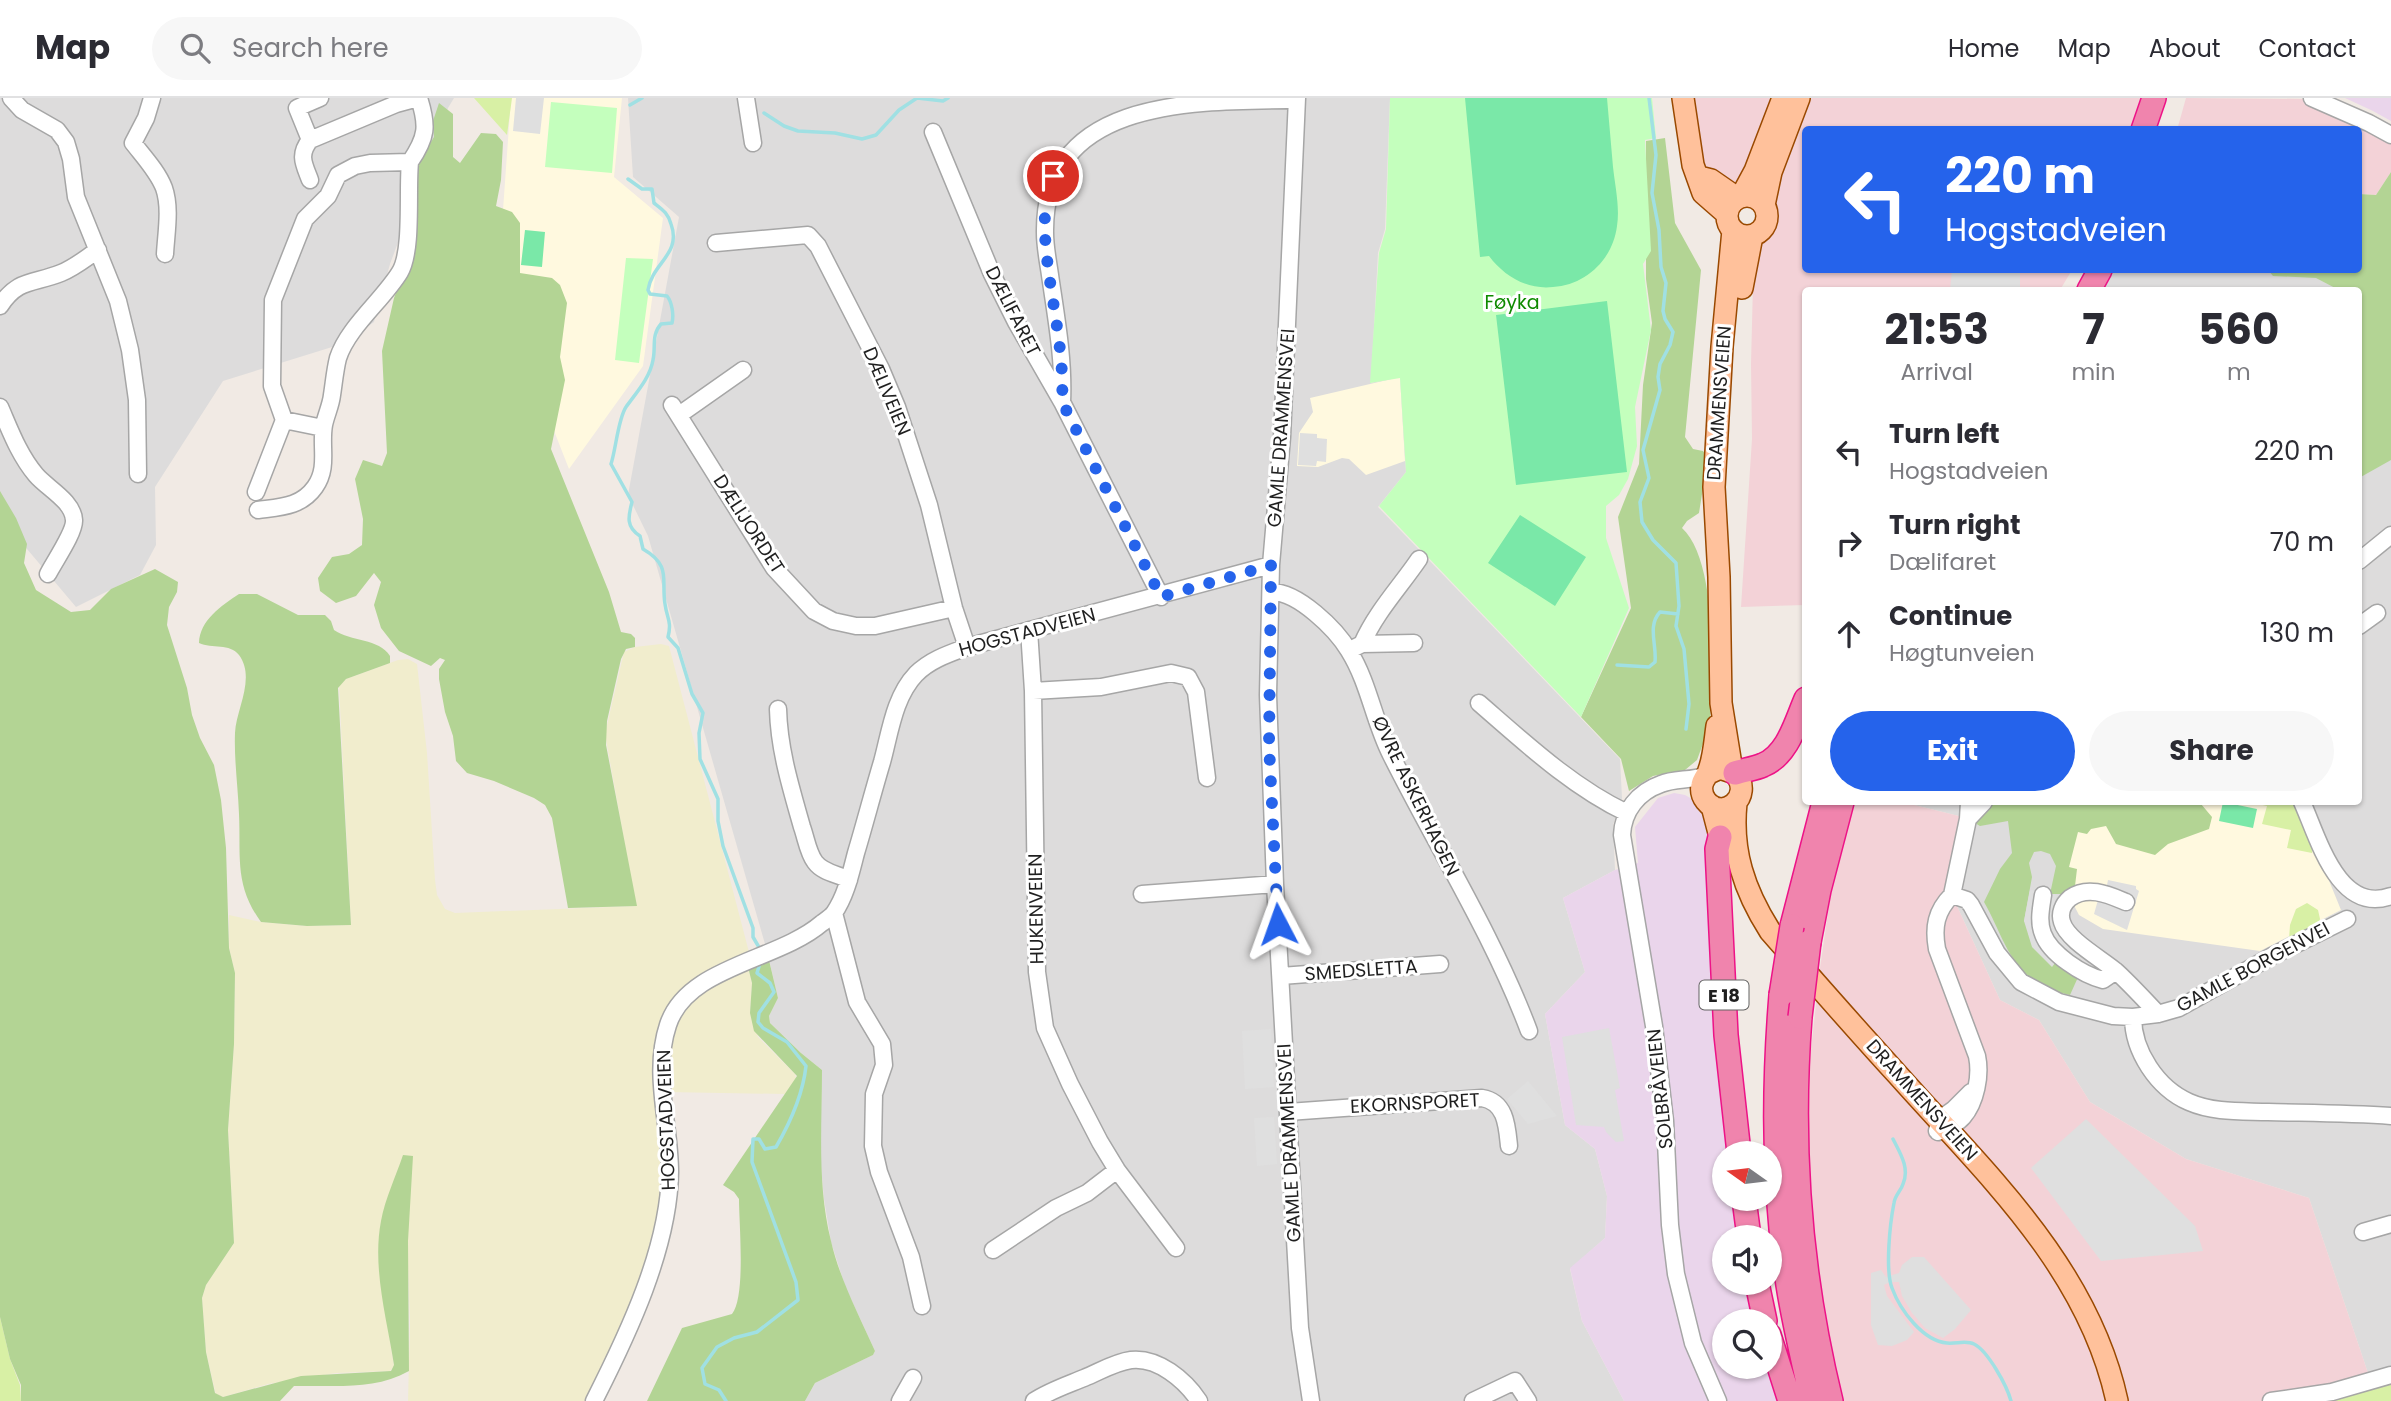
<!DOCTYPE html>
<meta charset="utf-8">
<style>
body{margin:0;font-family:Poppins,sans-serif;background:#f7f7f7;color:#2b2b33;height:100vh;display:flex;flex-direction:column;font-size:26px;white-space:nowrap}
*{box-sizing:border-box;margin:0}
p{font-size:23px;color:#7c7c81}
.icon{flex:none;width:38px;height:38px;fill:none;stroke:currentColor;stroke-width:2;stroke-linecap:round;stroke-linejoin:round}
.map{position:relative;flex:1;overflow:hidden}
.sheet{position:absolute;left:1802px;top:189px;width:560px;height:518px;display:flex;flex-direction:column;background:#fff;border-radius:7px;box-shadow:0 2px 5px #0004}
.sheet>*{flex:none}
.banner{position:absolute;left:1802px;top:28px;width:560px;height:147px;border-radius:7px;box-shadow:0 2px 5px #0004;background:#2563eb;color:#fff;overflow:hidden}
.needle{width:46px;rotate:284deg}
.buttons{position:absolute;left:1712px;top:1043px;display:grid;gap:14px}
.buttons a{display:grid;place-items:center;width:70px;height:70px;border-radius:50%;background:#fff;box-shadow:0 2px 5px #0004;font-size:35px}
.pin{position:absolute;display:grid;place-items:center;width:60px;height:60px;color:#fff;margin:-30px;border:4px solid #fff;border-radius:50%;box-shadow:0 2px 7px #0007}
.me{position:absolute;width:77px;margin:-38px;rotate:356deg;stroke-linejoin:round;filter:drop-shadow(0 0 5px #0008)}
.turn{display:flex;align-items:center;gap:24px;height:147px;padding:0 28px;font-size:32px}
.turn .icon{width:91px;height:91px;stroke-width:2.5}
.turn b{display:block;font-size:49px;line-height:60px}
.eta{display:flex;justify-content:space-evenly;align-items:center;height:119px;text-align:center}
.eta b{font-size:42px;font-weight:700;line-height:49px}
.cta{display:flex;gap:14px;margin-top:auto;padding:14px 28px}
.cta a{flex:1;height:80px;border-radius:42px;background:#2563eb;color:#fff;font-size:28px;font-weight:700;line-height:80px;text-align:center}
.cta a+a{background:#f7f7f7;color:#2b2b33}
ul{padding:0;list-style:none}
li{display:flex;align-items:center;gap:21px;height:91px;padding:0 28px}
li div{flex:1}
li b{display:block;font-size:26px}
li em{font-style:normal}
header{display:flex;align-items:center;gap:42px;box-sizing:border-box;height:98px;padding:0 35px;background:#fff;border-bottom:2px solid #e1e1e2}
header strong{font-size:33px}
nav{display:flex;gap:38px;margin-inline-start:auto;font-size:24px}
.search{width:490px;height:63px;background:#f7f7f7;display:flex;align-items:center;gap:18px;box-sizing:border-box;padding:0 24px;border-radius:38px;color:#7c7c81;font-size:26px}
.map>svg:first-child{display:block}
.residential{fill:#dddcdc}
.commercial{fill:#f3d2d7}
.industrial{fill:#ead5eb}
.education{fill:#fff9df}
.farmland{fill:#f1edcd}
.grass{fill:#d8f0a5}
.forest{fill:#b3d494}
.park{fill:#c4ffbd}
.pitch{fill:#7ae8a8}
.parking{fill:#dfdfdf}
.lines{fill:none;stroke-linecap:round;stroke-linejoin:round}
.stream{stroke:#a0e0e3;stroke-width:3.5}
.minor-casing{stroke:#a6a6a6;stroke-width:19}
.major-casing{stroke:#9a4900;stroke-width:24}
.highway-casing{stroke:#ed1387;stroke-width:26}
.minor{stroke:#fff;stroke-width:16}
.major{stroke:#ffc19b;stroke-width:21}
.highway{stroke:#f084ad;stroke-width:23}
.highway-bridge-casing{stroke:#ed1387;stroke-width:26;stroke-linecap:butt}
.highway-bridge{stroke:#f084ad;stroke-width:23}
.route{stroke:#2563eb;stroke-width:12;stroke-dasharray:0 21.6}
.labels{text-anchor:middle;dominant-baseline:central;stroke-width:6;stroke-linejoin:round;paint-order:stroke}
.shield{fill:#fff;stroke:#626262;stroke-width:2}
.shield-label{font-size:18px;font-weight:bold;fill:#1f1f1f}
.park-label{font-size:19px;fill:#0f8a00;stroke:#fff}
.street-label{font-size:19px;fill:#1f1f1f;stroke:#fff}
</style>
<header>
<strong>Map</strong>
<div class="search"><svg class="icon" aria-label="search" viewBox="0 0 24 24"><circle cx="10" cy="10" r="6"/><path d="M15 15l6 6"/></svg>Search here</div>
<nav><a>Home</a><a>Map</a><a>About</a><a>Contact</a></nav>
</header>
<div class="map">
<svg width="2391" height="1303" viewBox="0 0 2391 1303">
<rect width="100%" height="100%" fill="#f1eae4"/>
<path class="residential" d="M0,0H454L448,10L390,166L374,224L345,245L223,283L155,389L156,447L140,477L76,509L0,419Z
M628,0H1390L1385,131L1378,155L1371,285L1400,279L1406,374L1378,409L1620,661L1622,700L1613,727L1615,772L1563,800L1585,874L1545,916L1565,1027L1595,1051L1607,1098L1605,1140L1570,1171L1582,1223L1624,1303H805L815,1285L873,1257L875,1253L845,1188L831,1144L824,1101L820,1057L822,972L801,955L770,925L769,918L778,900L767,853L648,438L628,397L679,119L633,79Z
M2111,172H2328L2348,192H2101Z
M2359,204L2391,270V1275L2370,1281L2309,1100L2186,1061L2090,1004L2039,922L2000,902L1951,795L1967,720L1902,704H2359Z"/>
<path class="commercial" d="M1680,0H1776L1746,80L1727,87L1708,84Z
M1803,0H2150L2140,31L1806,32V172H2072L2060,192H1806V507L1741,509L1752,341L1751,266L1754,146L1788,24Z
M2186,0L2302,1L2348,18L2391,41V74L2376,97L2359,96V32H2177Z
M1855,704H1902L1967,720L1951,795L2000,902L2039,922L2090,1004L2186,1061L2309,1100L2370,1281L2332,1292L2260,1303H1842L1836,1284L1815,1156L1803,1024L1820,870L1837,753Z"/>
<path class="industrial" d="M2345,0H2391V23L2373,13Z
M1674,695L1685,697L1692,701L1703,713L1707,736L1710,814L1732,1055H1724V1101H1737L1742,1139H1724V1185H1750L1760,1223H1724V1269H1769L1781,1303H1624L1582,1223L1570,1170L1605,1140L1607,1098L1595,1051L1565,1027L1545,916L1585,874L1563,800L1615,772L1638,765L1635,729L1658,700Z"/>
<path class="education" d="M511,0H622L614,79L663,120L643,268L569,371L527,264L503,112Z
M1400,279L1405,363L1366,377L1349,361L1342,360L1318,369L1297,368L1299,335L1313,314L1310,300Z
M2087,704H2297L2341,812L2260,853L2103,831L2079,817L2066,792L2073,727Z"/>
<path class="farmland" d="M661,546L669,548L750,858L719,870L667,925V1071L653,1158L589,1303H408L410,1224L404,1057L382,1121L379,1137L382,1192L394,1268L390,1273L336,1275L268,1286L223,1299L216,1297L206,1254L202,1200L206,1187L234,1145L228,1032L234,946L235,875L229,850V817L261,824L307,828L351,827L339,587L346,581L398,562L408,561L417,566L427,655L435,782L437,797L445,811L455,815L636,808L605,636L624,554L635,549Z
M747,865L752,885L750,915L758,939L795,976L796,981L785,996L666,994L671,926L684,906Z"/>
<path class="grass" d="M474,0H512L507,37Z
M2249,704H2295L2313,746L2312,755L2287,750L2291,732L2262,726L2267,708Z
M2307,805L2318,812L2320,821L2318,828L2289,841L2290,827L2296,811Z
M0,1219L10,1261L20,1287L21,1303H0Z
M2391,1278V1303H2320Z"/>
<path class="forest" d="M439,5L453,16V59L460,65L481,35L496,36L503,44L501,82L496,108L512,114L520,125V175L552,180L560,187L567,205L560,259L565,282L551,351L609,494L621,534L631,536L635,540V549L626,551L621,561L607,623L606,647L637,808L568,810L552,720L545,707L534,700L494,683L467,675L456,663L453,638L445,614L439,581V571L445,562L440,560L431,568L399,553L381,530L374,507L381,484L374,475L356,498L336,505L320,493L318,480L332,459L349,456L362,447L363,421L355,381L363,362L382,368L387,355L382,253L394,200L409,159L414,91L420,62L434,39L433,23Z
M1665,40L1675,125L1701,172L1685,339L1693,351L1703,353L1708,359L1699,415L1687,423L1682,430C1719,463 1714,592 1708,640L1704,643L1697,662L1685,672L1653,678L1629,693L1621,661L1581,619L1631,510L1618,419L1639,366L1643,287L1652,225L1646,181V43Z
M2391,74V362L2359,380V192H2339L2316,180L2273,178L2268,172H2359V96L2376,97Z
M0,393L16,420L27,446L24,465L36,492L71,514L90,512L111,491L155,471L178,484L177,494L169,509L167,527L187,590L192,617L200,640L214,667L221,702L226,750L229,850L235,875L234,946L228,1032L234,1145L206,1187L202,1200L206,1254L215,1295L223,1299L301,1278L391,1273L394,1267C387,1221 372,1170 381,1123C385,1101 396,1078 403,1057L413,1058L408,1143L409,1273C373,1293 334,1287 294,1288L280,1303H21V1287L10,1261L0,1219Z
M239,496H257L298,517H325L331,523L334,532C351,544 379,540 390,558V565L346,581L338,590L351,827L307,828L261,824C234,787 241,758 239,716C238,689 234,662 235,635C236,611 256,580 239,557C230,545 212,551 199,545C200,522 221,508 239,496Z
M1985,704H2205L2201,706L2212,719L2209,731L2168,746L2155,757L2116,746L2106,728L2091,731L2087,736L2078,734L2069,769L2077,771L2075,788L2064,796H2050L2056,768L2050,756L2041,753L2034,754L2029,765L2032,779L2024,823L2058,860L2079,877L2070,897C2062,895 2052,893 2044,889C2010,873 2001,833 1984,804L2000,771L2012,755L2008,723L1980,728L1968,721Z
M768,858L778,900L769,918L770,925L801,955L822,972C822,1029 817,1087 831,1143C840,1182 859,1217 875,1253L873,1257L815,1285L805,1303H647L682,1230L732,1216C746,1199 739,1125 739,1101L734,1094L723,1087L797,978L754,933L750,915L752,885L747,865Z"/>
<path class="park" d="M1390,0H1652L1656,40L1645,42L1651,153L1643,166L1651,232L1635,309L1637,348L1628,381L1619,397L1606,408V440L1629,510L1581,619L1379,408L1406,374L1400,280L1370,285L1379,155L1386,131Z
M551,4L617,10L612,75L545,69Z
M626,160L653,161L639,265L615,262Z"/>
<path class="pitch" d="M1465,0H1607C1609,23 1611,46 1613,69C1615,88 1620,109 1617,128C1613,161 1586,187 1553,189C1527,192 1504,178 1489,158L1480,159Z
M525,132L545,134L542,169L521,167Z
M1607,203L1627,374L1516,387L1496,217Z
M1520,417L1586,459L1555,508L1488,465Z
M2223,704L2257,711L2253,730L2219,723Z"/>
<path class="parking" d="M516,0H544L540,36L513,33Z
M1952,172H2020V192H1950Z
M1300,335L1317,336V340L1327,341L1326,364L1317,363L1316,368L1298,367Z
M2108,782L2136,788V791L2139,793L2127,832L2094,816L2098,802L2106,792Z
M2030,792L2057,797L2051,818L2055,830L2061,839L2083,854L2071,870L2059,860L2052,869L2032,849L2024,823Z
M1609,930L1620,990L1615,992L1624,1043L1616,1044L1606,1034L1604,1029L1576,1027L1562,939Z
M1271,931L1274,989L1245,991L1242,933Z
M1528,983L1557,1018L1528,1026L1507,1001Z
M1274,1019L1277,1066L1257,1068L1254,1020Z
M2086,1021L2195,1128L2203,1153L2101,1163L2031,1070Z
M1912,1159H1924L1971,1212L1955,1231L1943,1240L1925,1230L1912,1215L1902,1198L1899,1184H1890L1884,1187L1887,1198L1914,1234L1907,1242L1892,1248L1878,1247L1871,1227V1175L1881,1172L1886,1179L1899,1175L1902,1167Z"/>
<g class="lines">
<path class="stream" d="M1649,0L1656,57L1652,95L1659,132L1661,169L1666,185L1663,213L1665,221L1673,234L1670,247L1660,266L1658,279L1660,292L1643,352L1649,380L1640,404L1642,424L1653,442L1676,465L1679,508L1676,528L1684,551L1689,606L1686,631
M630,7L642,0
M764,15L784,28L798,33L835,35L862,41L876,37L899,12L917,0L943,3L948,0
M628,81L642,91H652L654,105C663,112 668,115 671,126C682,156 652,165 648,192L650,196L667,198C672,204 674,217 672,225L661,226C651,237 656,249 653,262C650,280 636,295 626,309C618,321 616,351 611,366L632,404C628,419 626,429 640,438L643,451C672,468 661,481 665,506C667,521 672,523 668,539L678,550L692,596L703,615L699,635L700,661L718,701V723L723,748L753,830V839L760,851
M1617,567L1649,569L1655,564C1657,547 1647,528 1660,514L1678,516
M1893,1041C1900,1055 1910,1070 1903,1086C1901,1093 1895,1097 1894,1105C1890,1125 1885,1172 1892,1190C1900,1212 1923,1243 1947,1245C1956,1246 1966,1242 1974,1246C1988,1253 2007,1288 2011,1303
M726,1303L719,1292L705,1286L702,1270L717,1249L734,1240L757,1234L798,1202L796,1184L752,1064L753,1041H759L765,1051L776,1049C790,1025 803,995 806,968L787,944L763,930L758,924L759,915L774,894L770,885L757,875L761,862"/>
<g class="minor-casing">
<path id="minor" d="M11,0L22,12L57,32L66,44L71,61L76,99L118,203L130,252L137,302L138,376
M152,0L146,20L133,45C144,59 158,74 164,90C171,110 166,136 165,156
M746,0L753,45
M1297,0L1282,339L1271,467L1268,597L1275,786L1300,1230L1311,1303
M2312,0L2369,25L2391,37
M933,34L992,176L1016,224L1062,304L1161,499
M310,42L396,6L418,0
M310,82C304,66 298,57 310,42L297,10L320,0
M716,145L808,137L818,148L881,271L897,309L929,407L954,510L967,549
M0,208C18,180 34,186 61,175C74,170 86,160 98,152
M1062,304C1064,261 1056,219 1050,177C1048,163 1045,149 1045,135C1043,0 1192,3 1297,2
M672,307L774,470L814,513L833,523L856,528H875L954,510
M0,309C10,332 19,357 36,377C47,390 73,403 74,422C75,434 54,464 48,476
M679,317L743,272
M323,330L284,322L272,288L273,202L305,121L328,98L338,77L355,68L370,65L410,64C427,39 428,28 419,0
M256,394L284,322
M258,412C280,409 301,409 315,389C329,369 320,349 324,327C326,317 331,307 332,297C334,284 335,272 338,260C348,229 383,202 400,174C413,152 407,92 410,64
M2359,463L2391,437
M1272,494C1298,494 1336,531 1349,553C1369,585 1374,624 1391,657C1437,749 1493,837 1529,933
M2359,528L2377,515
M1029,532L1033,593L1037,874L1045,930L1070,986L1100,1044L1117,1072L1176,1150
M1362,546C1376,514 1400,489 1419,461
M1354,550L1362,546L1414,545
M1033,593L1101,589L1171,575L1188,579L1196,594L1207,680
M1479,605C1524,644 1572,689 1627,715
M778,611C779,652 791,690 802,729C806,740 808,755 815,764C823,775 838,776 849,782
M1706,677C1692,683 1675,680 1661,686C1638,694 1623,713 1622,737L1654,928L1665,1023L1670,1127L1676,1176L1693,1245L1718,1303
M2302,704C2318,739 2338,817 2391,798
M1968,721L1984,704
M1142,796L1275,786
M1952,797L1968,721L1969,704
M2043,797C2041,810 2038,824 2043,836C2050,856 2083,877 2103,882L2116,873
M2126,804C2109,797 2088,787 2070,800C2063,806 2059,815 2062,824C2067,842 2102,861 2117,874C2131,887 2145,902 2158,916
M834,815L857,904L882,946L884,967L874,996L873,1048L879,1074L911,1159L922,1208
M1281,878L1440,866
M2133,919C2133,953 2157,990 2189,1004C2214,1015 2242,1013 2268,1014C2309,1015 2350,1015 2391,1018
M1288,1014L1482,1000C1506,1004 1507,1028 1509,1048
M1937,1033L1940,1021L1954,1011L1971,994
M1938,1034C1947,1030 1957,1026 1963,1019C1976,1004 1981,977 1977,958L1937,851C1933,829 1936,813 1952,797L1967,802L1971,807L1997,855L2021,884L2059,904L2113,918L2133,919L2158,916L2179,910L2272,858L2347,821
M2363,1134L2391,1126
M993,1152L1056,1110L1087,1095L1117,1072
M594,1303C628,1236 669,1150 670,1074C670,1026 652,975 668,927C687,868 778,863 822,825C826,822 831,819 834,815C846,798 851,774 856,755C865,725 873,694 882,664C890,635 894,599 916,576C930,562 948,556 967,549L1271,467
M900,1303L913,1280
M1034,1303C1049,1293 1067,1287 1084,1280C1099,1274 1115,1264 1131,1262C1158,1259 1185,1282 1199,1303
M1473,1303L1515,1283L1528,1303
M2271,1303L2332,1294L2391,1277"/>
</g>
<g class="major-casing">
<path id="major" d="M1683,0L1693,67L1703,95L1727,116
M1699,79L1711,82L1737,100
M1727 118a20 20 0 1 1 40 0a20 20 0 1 1-40 0Z
M1741,99L1755,73L1783,0
M1764,107L1771,74L1799,0
M1742,190L1752,138
M1732,673L1721,605L1719,479L1714,389L1722,249L1733,132
M1709,675L1720,670L1735,675C1755,699 1722,724 1706,703C1702,698 1701,692 1702,687C1703,681 1708,677 1709,672C1714,659 1715,642 1717,628
M1736,705C1731,753 1744,792 1770,833C1812,881 1854,929 1897,976C1985,1075 2088,1169 2117,1303
M1712,708L1724,754"/>
</g>
<g class="highway-casing">
<path id="highway" d="M2143,32L2154,0
M2089,192L2100,172
M1735,675C1744,672 1754,671 1763,667C1788,657 1796,624 1806,601
M1720,739L1717,751L1726,937L1739,1055
M1792,828L1824,704
M1809,844L1819,792L1842,704
M1781,897C1773,994 1773,1091 1788,1187C1794,1226 1804,1265 1812,1303
M1800,919C1790,1049 1800,1177 1831,1303
M1744,1101L1749,1139
M1757,1185L1765,1223
M1769,1237L1790,1303"/>
</g>
<use href="#minor" class="minor"/>
<use href="#major" class="major"/>
<use href="#highway" class="highway"/>
<g class="highway-bridge-casing">
<path id="highway-bridge" d="M1781,897L1792,828
M1800,919L1809,844"/>
</g>
<use href="#highway-bridge" class="highway-bridge"/>
</g>
<g class="lines">
<path class="route" d="M1053,78C1048,98 1043,117 1045,137C1048,193 1065,248 1062,304L1161,499L1271,467L1269,647L1278,826"/>
</g>
<g class="labels">
<rect class="shield" x="1699.5" y="882.5" width="49" height="29" rx="5"/>
<g class="shield-label">
<text x="1724" y="897">E 18</text>
</g>
<g class="park-label">
<text x="1512" y="204">Føyka</text>
</g>
<g class="street-label">
<text transform="translate(1013 213) rotate(63)">DÆLIFARET</text>
<text transform="translate(887 293) rotate(67)">DÆLIVEIEN</text>
<text transform="translate(1719 305) rotate(-86)">DRAMMENSVEIEN</text>
<text transform="translate(1281 330) rotate(-86)">GAMLE DRAMMENSVEI</text>
<text transform="translate(749 426) rotate(57)">DÆLIJORDET</text>
<text transform="translate(1027 534) rotate(-15)">HOGSTADVEIEN</text>
<text transform="translate(1416 698) rotate(64)">ØVRE ASKERHAGEN</text>
<text transform="translate(1036 811) rotate(-91)">HUKENVEIEN</text>
<text transform="translate(2253 869) rotate(-28)">GAMLE BORGENVEI</text>
<text transform="translate(1361 872) rotate(-4)">SMEDSLETTA</text>
<text transform="translate(1660 991) rotate(-96)">SOLBRÅVEIEN</text>
<text transform="translate(1922 1002) rotate(48)">DRAMMENSVEIEN</text>
<text transform="translate(1415 1005) rotate(-3)">EKORNSPORET</text>
<text transform="translate(666 1022) rotate(-92)">HOGSTADVEIEN</text>
<text transform="translate(1289 1045) rotate(-93)">GAMLE DRAMMENSVEI</text>
</g>
</g>
</svg>
<div class="buttons">
<a><svg class="needle" viewBox="-14 -14 28 28"><path d="M0-13l5 13h-10z" fill="#e53935"/><path d="M0 13l5-13h-10z" fill="#7c7c81"/></svg></a>
<a><svg class="icon" aria-label="sound" viewBox="0 0 24 24"><path d="M4 9h4l5-4v14l-5-4H4zM17 9q2 3 0 6"/></svg></a>
<a><svg class="icon" aria-label="search" viewBox="0 0 24 24"><circle cx="10" cy="10" r="6"/><path d="M15 15l6 6"/></svg></a>
</div>
<div class="pin" style="left:1053px;top:78px;background:#d93025"><svg class="icon" aria-label="arrive" viewBox="0 0 24 24"><path d="M6 21V4h12l-3 4 3 4H6"/></svg></div>
<svg class="me" style="left:1278px;top:826px" viewBox="-20 -20 40 40"><path d="M0-17L14 15 0 8-14 15z" fill="#2563eb" stroke="#fff" stroke-width="4"/></svg>
<div class="banner">
<div class="turn"><svg class="icon" aria-label="left" viewBox="0 0 24 24"><path d="M17 20v-9H6M10 6l-5 5 5 5"/></svg><div><b>220 m</b>Hogstadveien</div></div>
</div>
<section class="sheet">
<div class="eta">
<div><b>21:53</b><p>Arrival</p></div>
<div><b>7</b><p>min</p></div>
<div><b>560</b><p>m</p></div>
</div>
<ul>
<li><svg class="icon" aria-label="left" viewBox="0 0 24 24"><path d="M17 20v-9H6M10 6l-5 5 5 5"/></svg><div><b>Turn left</b><p>Hogstadveien</p></div><em>220 m</em></li>
<li><svg class="icon" aria-label="right" viewBox="0 0 24 24"><path d="M7 20v-9h11M14 6l5 5-5 5"/></svg><div><b>Turn right</b><p>Dælifaret</p></div><em>70 m</em></li>
<li><svg class="icon" aria-label="ahead" viewBox="0 0 24 24"><path d="M12 20V5M6 11l6-6 6 6"/></svg><div><b>Continue</b><p>Høgtunveien</p></div><em>130 m</em></li>
</ul>
<div class="cta"><a>Exit</a><a>Share</a></div>
</section>
</div>
